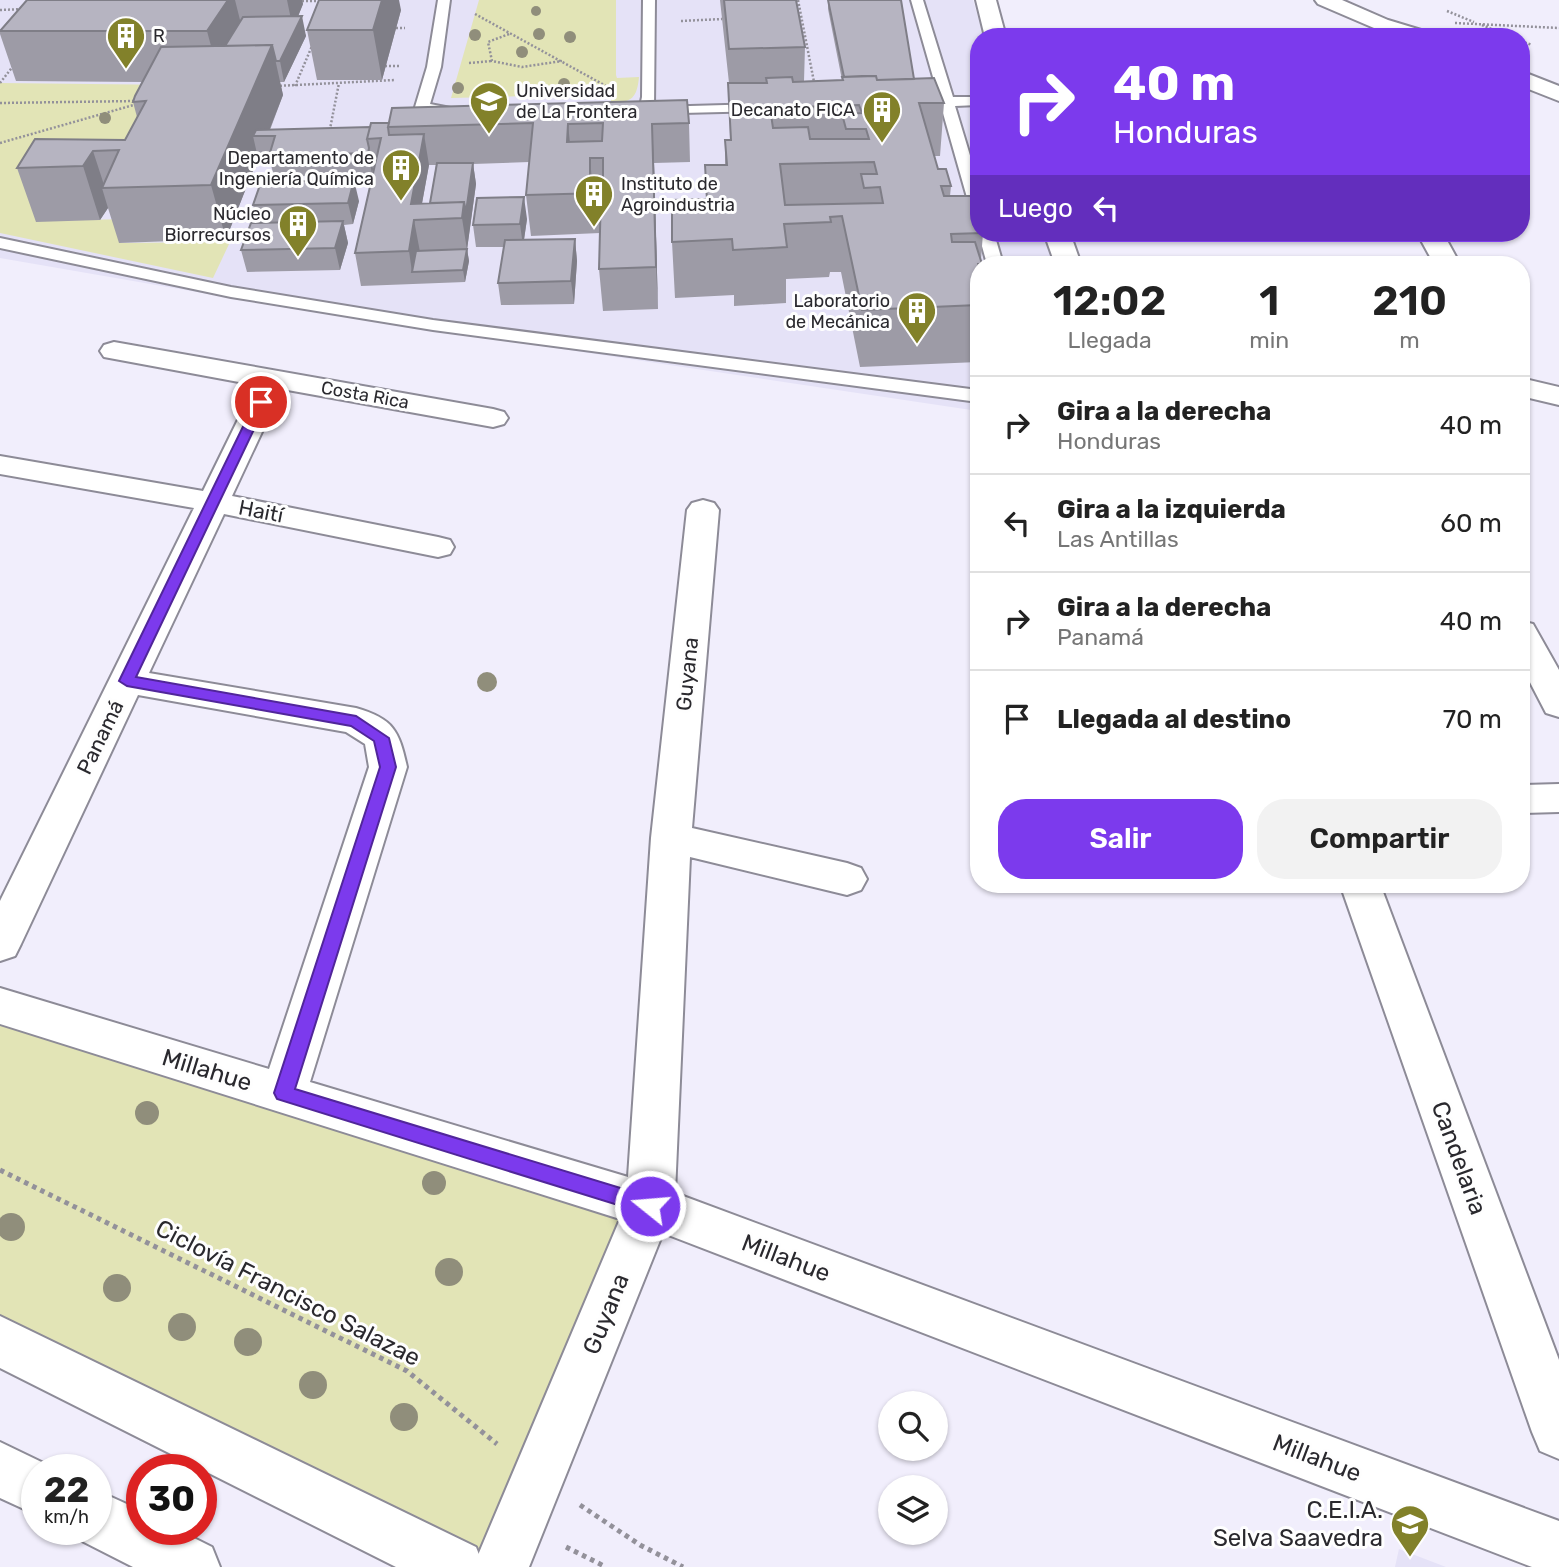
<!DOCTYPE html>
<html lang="es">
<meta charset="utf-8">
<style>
body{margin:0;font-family:Rubik,sans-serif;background:#f2f2f2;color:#222;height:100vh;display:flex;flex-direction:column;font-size:26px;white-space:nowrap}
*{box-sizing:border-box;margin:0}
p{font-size:23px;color:#767676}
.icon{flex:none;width:38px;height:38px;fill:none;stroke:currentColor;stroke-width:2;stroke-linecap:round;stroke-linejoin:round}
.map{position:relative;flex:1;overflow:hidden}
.drawer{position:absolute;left:970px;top:256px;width:560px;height:637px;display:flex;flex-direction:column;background:#fff;border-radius:28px;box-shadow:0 2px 5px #0004}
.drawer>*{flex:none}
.top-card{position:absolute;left:970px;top:28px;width:560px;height:214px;border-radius:28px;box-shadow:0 2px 5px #0004;background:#7c3aed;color:#fff;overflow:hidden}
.fabs{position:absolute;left:878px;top:1391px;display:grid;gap:14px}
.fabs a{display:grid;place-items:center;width:70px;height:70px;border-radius:50%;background:#fff;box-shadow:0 2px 5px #0004;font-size:35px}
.speed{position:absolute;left:21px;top:1454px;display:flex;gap:14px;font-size:35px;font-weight:700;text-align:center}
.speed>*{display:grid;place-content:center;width:91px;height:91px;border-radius:50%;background:#fff;box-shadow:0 2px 5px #0004;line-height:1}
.speed small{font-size:18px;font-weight:400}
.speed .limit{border:10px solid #d22;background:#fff;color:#111}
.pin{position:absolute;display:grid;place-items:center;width:60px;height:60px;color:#fff;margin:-30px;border:4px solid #fff;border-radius:50%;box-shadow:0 2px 7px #0007}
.me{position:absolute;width:77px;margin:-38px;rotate:287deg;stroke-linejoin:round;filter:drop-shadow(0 0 5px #0008)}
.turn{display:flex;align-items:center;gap:24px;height:147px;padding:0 28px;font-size:32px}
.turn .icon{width:91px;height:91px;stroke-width:2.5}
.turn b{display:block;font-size:49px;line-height:60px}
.then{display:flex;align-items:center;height:66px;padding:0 28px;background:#0003;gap:14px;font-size:26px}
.eta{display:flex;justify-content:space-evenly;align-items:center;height:119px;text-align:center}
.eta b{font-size:42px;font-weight:600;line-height:49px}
.action{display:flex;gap:14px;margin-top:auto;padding:14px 28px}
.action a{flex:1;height:80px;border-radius:28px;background:#7c3aed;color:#fff;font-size:28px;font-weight:600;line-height:80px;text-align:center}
.action a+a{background:#f2f2f2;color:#222}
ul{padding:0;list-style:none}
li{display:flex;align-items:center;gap:21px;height:98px;padding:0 28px;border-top:2px solid #e0e0e0}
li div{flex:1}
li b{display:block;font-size:26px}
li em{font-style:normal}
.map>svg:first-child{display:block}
.built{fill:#e5e2f7}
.green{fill:#e2e4b6}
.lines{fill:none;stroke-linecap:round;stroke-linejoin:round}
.service-casing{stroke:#8d8b97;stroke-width:4}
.minor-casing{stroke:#8d8b97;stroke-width:4}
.secondary-casing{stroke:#8d8b97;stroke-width:4}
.primary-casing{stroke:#8d8b97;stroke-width:4}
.path-far1{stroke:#93919a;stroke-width:2.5;stroke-dasharray:2 2;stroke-linecap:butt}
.path{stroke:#93919a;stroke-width:5;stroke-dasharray:4.5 4.5;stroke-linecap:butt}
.service{fill:#fff;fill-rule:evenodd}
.minor{fill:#fff;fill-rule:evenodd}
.secondary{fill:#fff;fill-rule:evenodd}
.primary{fill:#fff;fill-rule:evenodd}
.tree{fill:#908e7b}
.wall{fill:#9d9ba6;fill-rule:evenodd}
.shaded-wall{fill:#7f7e87}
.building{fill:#b6b4c1;stroke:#7f7e87;stroke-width:2;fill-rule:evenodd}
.route{fill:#7c3aed;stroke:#51269a;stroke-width:2}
.labels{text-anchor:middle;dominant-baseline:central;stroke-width:6;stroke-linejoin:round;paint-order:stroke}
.far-poi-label{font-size:18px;fill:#2a292e;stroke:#fefefe;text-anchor:end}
.far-street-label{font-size:18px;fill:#2a292e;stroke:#fefefe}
.street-label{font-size:21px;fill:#2a292e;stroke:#fefefe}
.near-street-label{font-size:24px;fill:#2a292e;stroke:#fefefe}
.near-poi-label{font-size:24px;fill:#2a292e;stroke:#fefefe;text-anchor:end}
</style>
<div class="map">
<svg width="1559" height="1567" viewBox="0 0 1559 1567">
<rect width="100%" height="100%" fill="#f1eefc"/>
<path class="built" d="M0,0H973L984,37H978V233H1046L1057,264H978V411L301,310L0,258Z
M1399,1549L1446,1567H1395Z"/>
<path class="green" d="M479,0H616V75L617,78L639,77C637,98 632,102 611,104V94L451,98Z
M0,83L181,85L150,149L37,221L129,219L120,243L230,242L213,278L0,233Z
M0,1006L650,1206L501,1567L0,1341Z"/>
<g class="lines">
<g class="service-casing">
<path id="service" d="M438,0H450L441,67L430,104L461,110L463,113L456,117L417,110L415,107L427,67Z
M643,0H655L654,107L761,104L766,105L768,108L766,111L641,114L639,111L642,97Z
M911,0H923L953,97H978V105L955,106L978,182V213L970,208L941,106L912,107L905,103L912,99L939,98Z
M978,232L994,233L1003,264H987Z
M0,238L231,287L433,320L978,390V402L433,330L231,297L0,248Z"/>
</g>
<g class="minor-casing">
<path id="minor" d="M976,0H996L1006,37H985Z
M1044,233H1070L1081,264H1055Z
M1417,233H1443L1460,264H1434Z
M114,342L493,409L504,412L508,418L504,424L493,427L282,389L232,496L438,537L450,540L454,547L450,554L438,557L224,514L149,673L356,708C394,719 399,731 407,767L310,1082L628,1177L651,838L687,510L692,503L703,500L714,503L719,510L692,828L847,863L861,868L867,879L861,890L847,895L690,857L675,1193L1559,1521V1567H1532L663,1233L529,1567H473L620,1219L0,1024V988L269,1069L369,767L365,744L346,732L138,695L21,944L15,956L0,961V901L194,508L0,474V456L203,491L255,385L104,357L100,351L104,345Z
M1521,378L1559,387V405L1521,396Z
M1521,621L1533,624L1559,670V717L1546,713L1521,665Z
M1559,784V812L1521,813V785Z
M1340,884H1380L1559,1360V1459L1540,1451L1532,1432Z"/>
</g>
<g class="secondary-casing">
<path id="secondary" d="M1315,0H1342L1388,20L1431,33L1434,37H1401L1374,28L1318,4Z
M1521,71L1559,86V101L1521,86Z"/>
</g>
<g class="primary-casing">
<path id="primary" d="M0,1316L476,1547L484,1567H396L0,1368Z
M0,1442L56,1469L37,1470V1515L0,1498Z
M96,1490L142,1511V1530H178L212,1547L220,1567H133L76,1538L73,1530H96Z"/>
</g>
<path class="path-far1" d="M798,0L815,87
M298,1H324
M0,10L23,9
M1447,11L1474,22
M475,14L615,91
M681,21L722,19
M1455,23L1559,28
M1482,25L1511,37
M396,28H405
M509,34L488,42L492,61L522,67L562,61
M1521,41L1532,45
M469,63L492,61
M385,66H401
M0,83L14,65
M276,86L395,80
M295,86L312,46
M0,103L136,101
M329,134L339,83
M0,143L137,104"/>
<path class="path" d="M0,1170L407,1371L497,1444
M580,1505L640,1545L683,1567
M566,1547L606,1567"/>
<use href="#service" class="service"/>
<use href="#minor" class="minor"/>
<use href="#secondary" class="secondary"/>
<use href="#primary" class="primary"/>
</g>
<g class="tree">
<circle cx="536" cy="11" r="5"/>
<circle cx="539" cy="34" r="6"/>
<circle cx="475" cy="35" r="6"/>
<circle cx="570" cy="37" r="6"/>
<circle cx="522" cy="52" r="6"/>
<circle cx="564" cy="84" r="6"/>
<circle cx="458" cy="88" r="6"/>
<circle cx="497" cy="92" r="6"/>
<circle cx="105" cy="118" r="6"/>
<circle cx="487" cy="682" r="10"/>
<circle cx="147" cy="1113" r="12"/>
<circle cx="434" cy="1183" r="12"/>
<circle cx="11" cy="1227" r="14"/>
<circle cx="449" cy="1272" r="14"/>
<circle cx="117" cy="1288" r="14"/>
<circle cx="182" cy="1327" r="14"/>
<circle cx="248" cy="1342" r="14"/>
<circle cx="313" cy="1385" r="14"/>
<circle cx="404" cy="1417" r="14"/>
</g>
<path class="wall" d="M27,0H302L303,4L298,16L306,36L284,82H280L283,95L270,130L370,127L371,123H689L690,162L654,163L658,309L603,311L599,269L600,233L531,236L526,195L529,162L473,164L476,184L467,249L469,261L465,282L361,286L355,253L374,170L373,169L372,174L274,177L269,157L258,158L226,239L119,243L108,208L100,220L36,222L17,168L125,140L137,117L133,102L143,82L16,81L0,34V30ZM429,165H436L430,203H422Z
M720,0H796L805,47L804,81L842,80L828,9V0L914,79L944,103L940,156H934L938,169L951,186L950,196L983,233L981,260L978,264V362L860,367L841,272H830L829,277L786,279V303L734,306V295L675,298L672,242L706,199L705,165H725V140H730L729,83Z
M401,10L382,80H317L307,30Z
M359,201L353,224L344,225L348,243L340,270L247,272L241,250L257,223L253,205Z
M527,219L524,240L575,239L577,261L574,304L501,305L498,283L504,247H476L473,225Z"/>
<path class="shaded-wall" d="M228,0H235L245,40L215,61L207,31Z
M287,0H302L303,4L293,29Z
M382,0H399L401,10L382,80L373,30Z
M302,16L306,36L284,82L280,61Z
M272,45L283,95L267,136H253L258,158L226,239L211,185Z
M568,124L572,163L567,142Z
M652,124L654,163L658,309L656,267Z
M424,134L429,165L419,220H414L420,252L412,272L409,251L411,204Z
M369,148L373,169L372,174L368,153Z
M93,151L105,188H102L108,208L100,220L83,166Z
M590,158L593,193L590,182Z
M473,163L476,184L467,250L462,218Z
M354,180L359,201L353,224L348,203Z
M524,197L527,219L523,246L520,224Z
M343,221L348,243L340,270L335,248Z
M575,239L577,261L574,304L571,281Z
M467,249L469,261L465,282L463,270Z"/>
<path class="building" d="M27,0H228L207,31H0Z
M319,0H382L373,30H307Z
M724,0H796L805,47L729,49Z
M828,0H901L914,79L877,80L876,76L844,77Z
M302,16L280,61H276L272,45L225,46L243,17Z
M272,45L211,185L102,188L119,150L93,151L83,166L17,168L35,139L125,140L146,101L133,102L135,96L161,47Z
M862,76H876L877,80L934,78L944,103H919L938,169H946L951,186H941L944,196H971L978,218V233H983L951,234L952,242H975L982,264H978V305L862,310L842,216L830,217L831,222L784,224L787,247L733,250L732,239L672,242V200L707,199L705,165H727L725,140H731L728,83H767L766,78L792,77L793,82L843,80L842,77ZM859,105L862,113L842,114L846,129H866L869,139H810L808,127L773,128L770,108ZM874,162L877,174H861L864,188L880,187L883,203L785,205L780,164Z
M687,100L689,123L652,124L656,267L599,269L601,193L526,195L533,123L388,127L392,108ZM603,123L602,141L567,142L568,124ZM590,158H603V182H590Z
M371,123H389L388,127L389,135L424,134L411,204L464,202L462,218L414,220L409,251L355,253L381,138L367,139Z
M370,127L367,139L369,148L368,153L269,156L275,136H253L256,130Z
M437,163H473L466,212L464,202L430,203Z
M354,180L348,203L253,205L261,182Z
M524,197L520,224L473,225L477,198Z
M343,221L335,248L241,250L251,223Z
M575,239L571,281L498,283L505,240Z
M467,249L463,270L412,272L416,251Z"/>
<path class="route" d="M261,399L267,402L136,677L356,716L389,738L396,767L295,1089L650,1197L657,1200L660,1206L657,1212L650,1215L277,1099L274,1093L380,767L374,741L351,726L127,686L119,681L255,402Z"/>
<defs>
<g id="building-pin" transform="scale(2.0125)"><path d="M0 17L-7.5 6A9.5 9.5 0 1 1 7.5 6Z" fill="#82812a" stroke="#fefefe"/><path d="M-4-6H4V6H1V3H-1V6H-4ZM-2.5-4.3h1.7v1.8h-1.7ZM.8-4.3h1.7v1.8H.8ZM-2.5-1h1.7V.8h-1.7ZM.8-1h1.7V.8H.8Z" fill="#fff"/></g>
<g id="university-pin" transform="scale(2.0125)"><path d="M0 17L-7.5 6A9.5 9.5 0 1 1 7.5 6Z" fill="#82812a" stroke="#fefefe"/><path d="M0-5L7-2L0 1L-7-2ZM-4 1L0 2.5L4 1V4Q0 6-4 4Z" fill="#fff"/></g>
<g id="school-pin" transform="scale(2.0125)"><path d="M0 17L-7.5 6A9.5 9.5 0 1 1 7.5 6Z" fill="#82812a" stroke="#fefefe"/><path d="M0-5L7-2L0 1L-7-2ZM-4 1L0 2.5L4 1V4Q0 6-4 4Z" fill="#fff"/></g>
</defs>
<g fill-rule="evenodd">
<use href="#building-pin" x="126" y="36"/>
<use href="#university-pin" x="489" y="101"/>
<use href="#building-pin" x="882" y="110"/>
<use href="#building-pin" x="401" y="168"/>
<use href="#building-pin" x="594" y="194"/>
<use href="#building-pin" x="298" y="224"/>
<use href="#building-pin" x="917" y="311"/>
<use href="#school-pin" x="1410" y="1524"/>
</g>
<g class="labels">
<g class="far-poi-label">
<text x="153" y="36" text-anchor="start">R</text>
<text x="516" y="91" text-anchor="start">Universidad<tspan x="516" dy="21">de La Frontera</tspan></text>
<text x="855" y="110">Decanato FICA</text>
<text x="374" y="158">Departamento de<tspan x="374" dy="21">Ingeniería Química</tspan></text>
<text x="621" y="184" text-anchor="start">Instituto de<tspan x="621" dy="21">Agroindustria</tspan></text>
<text x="271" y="214">Núcleo<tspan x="271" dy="21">Biorrecursos</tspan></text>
<text x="890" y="301">Laboratorio<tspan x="890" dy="21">de Mecánica</tspan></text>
</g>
<g class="far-street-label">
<text transform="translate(365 395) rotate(10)">Costa Rica</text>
</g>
<g class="street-label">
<text transform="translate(261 511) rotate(11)">Haití</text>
<text transform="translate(687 674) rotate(-84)">Guyana</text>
<text transform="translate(100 737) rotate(-64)">Panamá</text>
</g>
<g class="near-street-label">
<text transform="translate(207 1070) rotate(17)">Millahue</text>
<text transform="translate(1459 1158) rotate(70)">Candelaria</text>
<text transform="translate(786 1258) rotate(21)">Millahue</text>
<text transform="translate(288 1293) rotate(27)">Ciclovía Francisco Salazae</text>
<text transform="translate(606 1314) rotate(-68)">Guyana</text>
<text transform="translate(1317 1458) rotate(21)">Millahue</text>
</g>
<g class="near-poi-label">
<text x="1383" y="1510">C.E.I.A.<tspan x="1383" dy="28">Selva Saavedra</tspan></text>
</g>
</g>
</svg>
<div class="fabs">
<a><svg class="icon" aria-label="search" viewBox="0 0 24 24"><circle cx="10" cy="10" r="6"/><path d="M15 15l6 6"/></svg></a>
<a><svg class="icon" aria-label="layers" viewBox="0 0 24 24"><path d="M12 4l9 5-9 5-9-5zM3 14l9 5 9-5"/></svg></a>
</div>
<div class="speed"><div>22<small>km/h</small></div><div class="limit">30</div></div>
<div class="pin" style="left:261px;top:402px;background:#d93025"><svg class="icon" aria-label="arrive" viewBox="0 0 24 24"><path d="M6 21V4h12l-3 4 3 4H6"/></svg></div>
<svg class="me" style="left:650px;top:1206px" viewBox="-20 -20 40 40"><circle r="17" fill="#7c3aed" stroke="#fff" stroke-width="3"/><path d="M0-11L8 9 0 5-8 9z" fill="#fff"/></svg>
<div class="top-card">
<div class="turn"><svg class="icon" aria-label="right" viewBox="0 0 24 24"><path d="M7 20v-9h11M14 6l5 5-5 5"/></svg><div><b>40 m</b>Honduras</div></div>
<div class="then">Luego<svg class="icon" aria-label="left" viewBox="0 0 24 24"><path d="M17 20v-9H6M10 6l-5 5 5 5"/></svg></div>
</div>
<section class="drawer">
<div class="eta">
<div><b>12:02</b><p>Llegada</p></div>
<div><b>1</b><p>min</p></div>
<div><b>210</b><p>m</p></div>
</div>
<ul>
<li><svg class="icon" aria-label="right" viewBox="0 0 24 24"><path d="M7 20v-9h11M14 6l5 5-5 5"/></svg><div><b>Gira a la derecha</b><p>Honduras</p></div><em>40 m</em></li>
<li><svg class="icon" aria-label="left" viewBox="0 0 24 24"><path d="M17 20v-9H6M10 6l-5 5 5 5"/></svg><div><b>Gira a la izquierda</b><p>Las Antillas</p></div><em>60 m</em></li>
<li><svg class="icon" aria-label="right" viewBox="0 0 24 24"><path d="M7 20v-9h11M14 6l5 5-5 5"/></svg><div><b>Gira a la derecha</b><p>Panamá</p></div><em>40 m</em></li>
<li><svg class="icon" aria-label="arrive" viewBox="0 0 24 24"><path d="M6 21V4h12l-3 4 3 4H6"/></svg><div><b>Llegada al destino</b></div><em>70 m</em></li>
</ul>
<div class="action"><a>Salir</a><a>Compartir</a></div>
</section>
</div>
